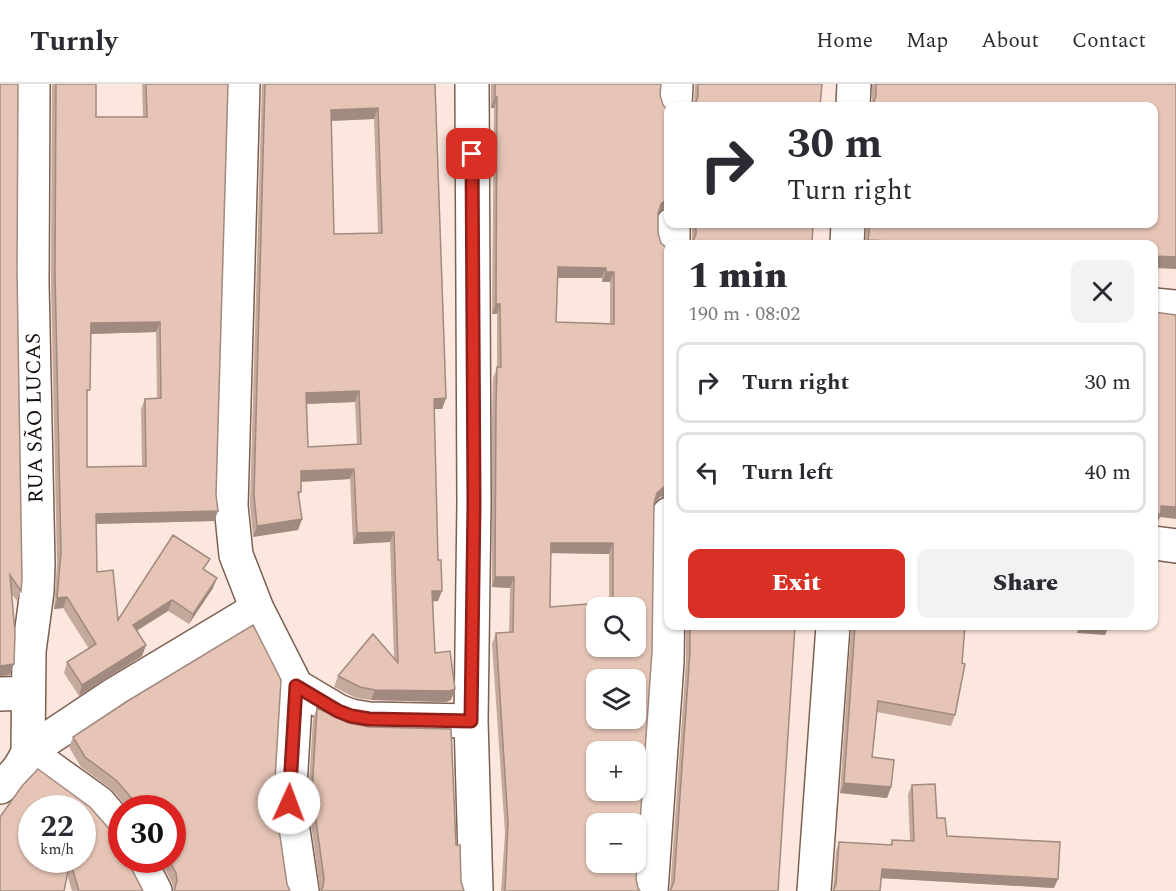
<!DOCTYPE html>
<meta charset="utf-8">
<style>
body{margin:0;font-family:Spectral,serif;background:#f2f2f3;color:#2b2b33;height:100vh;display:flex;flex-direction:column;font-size:22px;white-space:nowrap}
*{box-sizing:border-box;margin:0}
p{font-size:20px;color:#7c7c81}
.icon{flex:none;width:33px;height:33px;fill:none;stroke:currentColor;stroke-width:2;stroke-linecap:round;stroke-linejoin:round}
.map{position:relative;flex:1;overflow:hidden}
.details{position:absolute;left:664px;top:156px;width:494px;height:390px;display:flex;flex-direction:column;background:#fff;border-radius:12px;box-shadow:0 2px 4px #0004}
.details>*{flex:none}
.banner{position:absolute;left:664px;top:18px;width:494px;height:126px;border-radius:12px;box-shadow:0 2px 4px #0004;background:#fff;color:#2b2b33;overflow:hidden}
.fabs{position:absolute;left:586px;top:513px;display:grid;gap:12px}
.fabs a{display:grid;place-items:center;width:60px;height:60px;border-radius:12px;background:#fff;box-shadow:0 2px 4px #0004;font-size:30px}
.speed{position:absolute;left:18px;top:711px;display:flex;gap:12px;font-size:30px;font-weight:700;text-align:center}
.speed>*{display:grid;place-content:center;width:78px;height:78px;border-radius:50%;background:#fff;box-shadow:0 2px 4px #0004;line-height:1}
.speed small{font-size:15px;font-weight:400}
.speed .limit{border:9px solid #d22;background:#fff;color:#111}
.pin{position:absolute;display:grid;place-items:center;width:51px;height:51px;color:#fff;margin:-26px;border-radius:12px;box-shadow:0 3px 9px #0006}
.me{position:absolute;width:66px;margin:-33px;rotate:2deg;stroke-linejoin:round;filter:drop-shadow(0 0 4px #0008)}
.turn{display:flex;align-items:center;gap:21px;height:126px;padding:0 24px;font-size:27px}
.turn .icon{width:78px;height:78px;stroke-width:2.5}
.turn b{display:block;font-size:42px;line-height:51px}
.round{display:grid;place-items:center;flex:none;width:63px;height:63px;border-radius:12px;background:#f2f2f3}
.headline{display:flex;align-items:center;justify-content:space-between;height:102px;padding:0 24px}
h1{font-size:36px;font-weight:800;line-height:45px}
.cta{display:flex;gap:12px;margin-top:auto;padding:12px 24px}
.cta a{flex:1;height:69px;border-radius:12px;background:#d93025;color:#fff;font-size:24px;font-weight:800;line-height:69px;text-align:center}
.cta a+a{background:#f2f2f3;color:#2b2b33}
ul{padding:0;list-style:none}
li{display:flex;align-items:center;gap:18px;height:81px;margin:0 12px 9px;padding:0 12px;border:3px solid #e1e1e2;border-radius:12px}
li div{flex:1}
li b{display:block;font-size:22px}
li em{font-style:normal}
header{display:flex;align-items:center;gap:36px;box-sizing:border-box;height:84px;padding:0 30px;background:#fff;border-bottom:2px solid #e1e1e2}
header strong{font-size:28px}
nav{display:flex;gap:33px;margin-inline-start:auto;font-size:21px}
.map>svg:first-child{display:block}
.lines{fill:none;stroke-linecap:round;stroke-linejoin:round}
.minor-casing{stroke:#7c6052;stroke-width:36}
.minor{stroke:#fff;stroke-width:33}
.wall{fill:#c6a99d;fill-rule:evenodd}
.shaded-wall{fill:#a18a7f}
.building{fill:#e6c5b6;stroke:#a18a7f;stroke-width:1.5;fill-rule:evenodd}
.route-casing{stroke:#8d1f18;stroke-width:15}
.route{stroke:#d93025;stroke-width:10}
.labels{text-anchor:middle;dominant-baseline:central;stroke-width:4.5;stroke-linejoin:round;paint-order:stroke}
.street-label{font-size:21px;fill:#170d08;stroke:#fff}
</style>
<header>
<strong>Turnly</strong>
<nav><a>Home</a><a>Map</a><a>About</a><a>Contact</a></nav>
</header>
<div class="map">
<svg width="1176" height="807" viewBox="0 0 1176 807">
<rect width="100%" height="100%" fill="#fce7de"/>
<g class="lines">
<g class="minor-casing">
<path id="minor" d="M243,0L231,422L236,471L257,525L296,602L338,627L351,632L369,635L471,637
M472,0L474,419L471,637L476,807
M675,22L676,0
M853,22L854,0
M673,160V140
M847,160L848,140
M1154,221L1176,223
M1154,459L1176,462
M296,602L289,719L302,807
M0,610L28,609
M28,668L112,612L257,525
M28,668L99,719L122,746
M0,703C14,692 21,684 28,668L29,567L37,507L38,480L32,199L33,0
M139,776L155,807
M651,807L667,578L669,430
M814,807L833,542"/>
</g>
<use href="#minor" class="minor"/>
</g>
<path class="wall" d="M0,0L17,188L21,507L17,517L12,510L10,591L0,592Z
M52,0H96V33H143L142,0H228L216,411L218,427L214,437L96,440L97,488L118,536L205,487L213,504L189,540L168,527L137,547L146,561L142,572L79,612L64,589L67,578L89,565L63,524L54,525L57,480L51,199ZM156,248L157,314L145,315L141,325L142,382L87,383V314L91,250Z
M262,0H435L446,314L442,325H434L438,517H433L435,569L455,605L451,616L446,618L371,616L356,614L334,603L338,592L394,574L390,458L353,460L350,395L301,398L299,415L302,435L298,446L253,453L250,421ZM374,35L378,149L334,150L331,37ZM355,318L357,361L308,363L306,320Z
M491,0H661L660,11L664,124L658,129L660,413L654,419L636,795L638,804L640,807H501L505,749L492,560L496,549L509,548L510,504L492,503V332L493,294L497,284V230H492L494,24H491ZM557,194H602V198H610V239L556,238ZM551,469L609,470V518L550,523Z
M695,0H822L694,22Z
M872,0H1176L1154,160H865L866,140H1154L872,22Z
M692,140H813L692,160Z
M686,542H795L670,807L686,578Z
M851,542H965L955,631L951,642L877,628L872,673L891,703L887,714L840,709Z
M317,624L348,639L370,643L451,645L320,807L308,718L313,634Z
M73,653L274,711L174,807L172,799L160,776H172V724H128L113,707L81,683L69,663Z
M912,701L937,734L947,752L1054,804L881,794L833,807L836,767L839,758L890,761L892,756L910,757L908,710Z
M0,733L122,776L143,807H72L67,790Z"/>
<path class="shaded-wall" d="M495,13H497L494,24H491Z
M378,24L374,35L327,37L331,26Z
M669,113V122L664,124L657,130L661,120Z
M868,156L935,159L934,160H866Z
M1154,172L1176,173V185L1154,184Z
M558,183L606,184L602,194H554Z
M606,188H614L610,198H602Z
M496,220H500L497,230H492Z
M160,238L156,248L87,250L91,239Z
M359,307L355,318L302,320L306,309Z
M446,314L442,325H430L434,315Z
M354,385L350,395L297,398L301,387Z
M669,402V412L660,413L653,420L657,409L664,403Z
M1161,422L1176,423V435L1160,433L1157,440L1154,441V430Z
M218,427L214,437L92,440L96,430Z
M302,435L298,446L253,453L257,442Z
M394,448L390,458L353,460L357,449Z
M551,459H613L609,470L547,469Z
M495,493H514L510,504L492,503Z
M217,494L213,504L189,540L193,530Z
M432,507H442L438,517L428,518Z
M67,513L63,524L54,525L57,514Z
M172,516L168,527L129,551L133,541Z
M1079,542H1109L1105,551L1077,549Z
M146,561L142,572L79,612L82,601Z
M14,580L10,591L0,592V582Z
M455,605L451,616L446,618L371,616L375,606Z
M844,699L891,703L887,714L840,709Z
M882,785L1058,795L1054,804L879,794Z"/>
<path class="building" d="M0,0H18L17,188L22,495L21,507L10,491L15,549L14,580L0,582Z
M56,0H96V33H147L146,0H228L216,411L218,427L96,430L97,488L113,486L118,536L173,451L210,475L203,485L217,494L193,530L172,516L133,541L146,561L82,601L67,578L96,560L67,513L57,514L61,469L55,188ZM160,238L161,314L145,315L146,382L87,383V306H90L91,239Z
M265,0H435L446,314L434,315L438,476H441L442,507H432L435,569L450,567L455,605L450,607L375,606L360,603L338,592L373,550L398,579L394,448L357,449L354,385L301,387V408H298L302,435L257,442L254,411ZM378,24L382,149L334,150L331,26ZM359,307L361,360L308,363L306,309Z
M495,0H661L660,11L663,21L669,27V113L661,120L658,129V149L661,159L669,166V402L664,403L657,409L654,419L652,567L636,795L638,804L640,807H505L508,739L496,549L513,548L514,493H495L496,322L497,283H501L500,220H496L497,13H495ZM558,183L606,184V188H614V240L556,238ZM551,459H613V518L550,523ZM597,524H636V562H597ZM597,596H636V634H597ZM597,668H636V706H597ZM597,740H636V778H597Z
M698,0H822L820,22H693L695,21L698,12Z
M876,0H1176V173L1154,172V160H935V159L868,156L870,140H1154V22H871L873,20L876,12Z
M696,140H813L812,160H692L696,150Z
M1154,228L1176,231V423L1161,422V430H1154Z
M1154,466L1157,467L1154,496Z
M253,541L281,596L274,711L287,800L290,807H174L177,797L176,789L169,776H172V724H140L117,697L85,673L73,653L126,618Z
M690,542H795L778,807H670L674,798L690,568Z
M855,542H965L962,579L965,580L955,631L878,617L872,673L894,676L891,703L844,699Z
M317,624L348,639L370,643L451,645L456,761H460L461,797L464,807H321L323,803L324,794L312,708Z
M38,685L90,723L112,748L119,753L122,754V776H127L143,807H79L70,777L64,807H0V733L22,702ZM32,724H82V776H32Z
M935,700L937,734H945L947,752L1060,758L1058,795L882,785L880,807H833L836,800L839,758L892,761V756L914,757L912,701Z"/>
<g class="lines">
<g class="route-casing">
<path id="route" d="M289,719L296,602L338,627L351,632L369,635L471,637L474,419L472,70"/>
</g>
<use href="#route" class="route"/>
</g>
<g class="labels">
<g class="street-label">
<text transform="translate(35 334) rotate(-91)">RUA SÃO LUCAS</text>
</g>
</g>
</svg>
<div class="fabs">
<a><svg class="icon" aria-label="search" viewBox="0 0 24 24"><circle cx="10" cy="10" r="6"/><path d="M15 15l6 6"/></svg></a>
<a><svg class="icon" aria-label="layers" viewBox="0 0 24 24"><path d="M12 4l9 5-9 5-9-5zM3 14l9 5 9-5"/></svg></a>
<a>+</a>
<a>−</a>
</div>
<div class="speed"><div>22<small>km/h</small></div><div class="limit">30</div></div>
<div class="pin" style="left:472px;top:70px;background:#d93025"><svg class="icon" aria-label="arrive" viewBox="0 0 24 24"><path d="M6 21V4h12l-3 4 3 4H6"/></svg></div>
<svg class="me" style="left:289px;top:719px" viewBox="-20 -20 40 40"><circle r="19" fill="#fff"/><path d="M0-13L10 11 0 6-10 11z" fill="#d93025"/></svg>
<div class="banner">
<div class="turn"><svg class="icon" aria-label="right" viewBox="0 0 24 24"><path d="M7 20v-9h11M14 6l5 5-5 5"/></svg><div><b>30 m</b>Turn right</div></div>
</div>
<section class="details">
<div class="headline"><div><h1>1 min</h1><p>190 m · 08:02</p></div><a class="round"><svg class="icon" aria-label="close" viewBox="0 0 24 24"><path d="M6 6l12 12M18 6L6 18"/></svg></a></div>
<ul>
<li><svg class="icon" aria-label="right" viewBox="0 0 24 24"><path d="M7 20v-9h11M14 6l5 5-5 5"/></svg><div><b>Turn right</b></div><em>30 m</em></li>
<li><svg class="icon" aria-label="left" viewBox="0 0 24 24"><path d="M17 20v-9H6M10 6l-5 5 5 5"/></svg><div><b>Turn left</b></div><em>40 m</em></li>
</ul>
<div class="cta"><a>Exit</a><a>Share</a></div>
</section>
</div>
